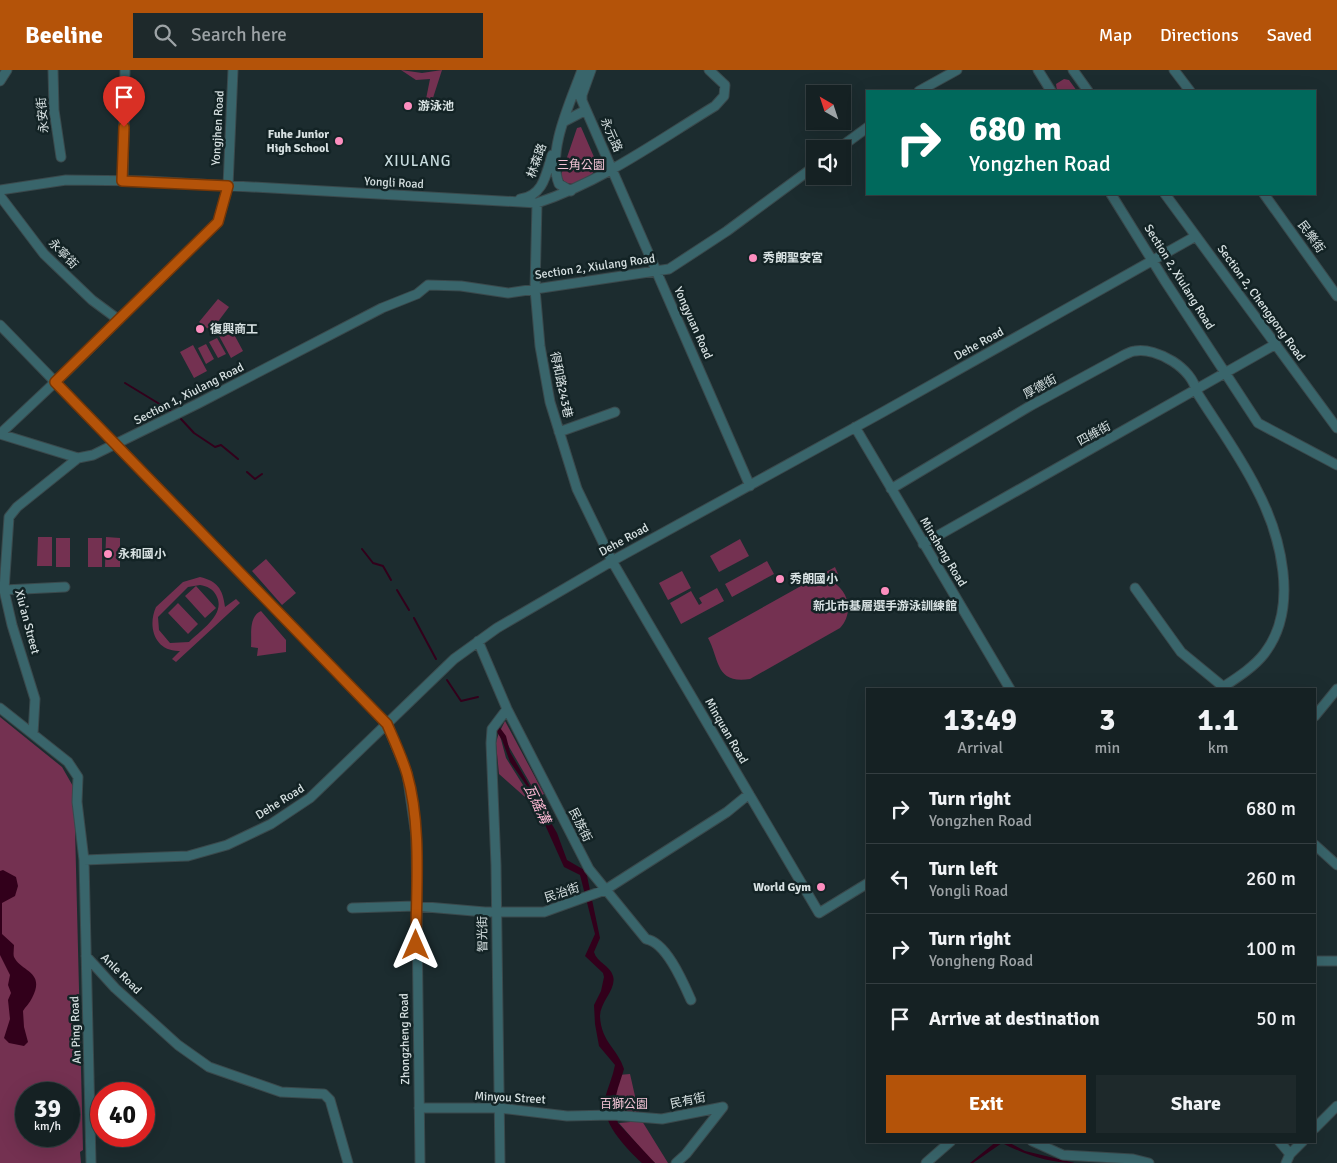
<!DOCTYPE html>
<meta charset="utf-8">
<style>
body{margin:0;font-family:Signika,"Noto Sans TC",sans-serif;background:#1e292b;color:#f1f3f6;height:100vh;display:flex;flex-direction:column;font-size:19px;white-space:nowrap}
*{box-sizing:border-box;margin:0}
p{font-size:16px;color:#9da3a6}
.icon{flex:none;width:28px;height:28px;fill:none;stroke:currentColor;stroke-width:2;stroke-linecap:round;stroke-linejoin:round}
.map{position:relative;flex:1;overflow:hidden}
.details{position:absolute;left:866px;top:618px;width:450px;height:455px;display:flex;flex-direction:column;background:#152123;border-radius:0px;box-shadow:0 5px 20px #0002,0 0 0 1px #343e41}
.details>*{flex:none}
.hud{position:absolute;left:866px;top:20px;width:450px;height:105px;border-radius:0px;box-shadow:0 5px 20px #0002,0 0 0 1px #343e41;background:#00695c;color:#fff;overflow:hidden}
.needle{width:32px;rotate:321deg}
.fabs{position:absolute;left:806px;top:15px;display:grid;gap:10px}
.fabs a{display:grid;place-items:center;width:45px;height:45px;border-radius:0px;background:#152123;box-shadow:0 5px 20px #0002,0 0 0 1px #343e41;font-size:25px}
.speed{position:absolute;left:15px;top:1012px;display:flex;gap:10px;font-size:25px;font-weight:700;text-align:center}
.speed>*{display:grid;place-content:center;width:65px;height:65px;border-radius:50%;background:#152123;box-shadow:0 5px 20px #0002,0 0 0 1px #343e41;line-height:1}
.speed small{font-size:12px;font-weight:400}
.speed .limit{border:8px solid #d22;background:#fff;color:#111}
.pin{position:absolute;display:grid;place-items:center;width:42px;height:42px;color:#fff;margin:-51px -21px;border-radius:50% 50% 50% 0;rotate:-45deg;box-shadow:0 0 5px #0007}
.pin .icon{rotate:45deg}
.me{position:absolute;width:55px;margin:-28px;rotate:0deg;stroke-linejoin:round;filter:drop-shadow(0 0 4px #0008)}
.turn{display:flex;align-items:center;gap:18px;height:105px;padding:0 20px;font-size:22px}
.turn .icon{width:65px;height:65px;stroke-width:2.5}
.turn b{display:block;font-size:35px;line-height:42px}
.eta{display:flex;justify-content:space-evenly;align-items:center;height:85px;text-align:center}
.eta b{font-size:30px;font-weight:700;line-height:35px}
.action{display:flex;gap:10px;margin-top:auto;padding:10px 20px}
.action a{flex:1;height:58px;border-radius:0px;background:#b45309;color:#fff;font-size:20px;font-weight:700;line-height:58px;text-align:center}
.action a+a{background:#1e292b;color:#f1f3f6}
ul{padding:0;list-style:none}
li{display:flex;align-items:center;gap:15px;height:70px;padding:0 20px;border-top:1px solid #343e41}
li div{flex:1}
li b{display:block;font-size:19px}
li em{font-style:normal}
header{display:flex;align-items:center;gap:30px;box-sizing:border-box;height:70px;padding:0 25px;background:#b45309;color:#fff}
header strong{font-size:24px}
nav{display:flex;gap:28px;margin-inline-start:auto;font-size:18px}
.search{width:350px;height:45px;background:#1e292b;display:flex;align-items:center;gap:12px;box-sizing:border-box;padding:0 18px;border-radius:0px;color:#9da3a6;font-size:19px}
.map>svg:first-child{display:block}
.green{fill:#743151;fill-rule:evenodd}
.water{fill:#32001b}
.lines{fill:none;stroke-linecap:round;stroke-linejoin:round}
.stream{stroke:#32001b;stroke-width:2}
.minor-casing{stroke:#3a494c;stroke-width:11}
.minor{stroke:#39656b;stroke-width:9}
.route-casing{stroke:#753606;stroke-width:12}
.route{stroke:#b45309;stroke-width:9}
.poi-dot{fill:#fd8ebf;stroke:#132325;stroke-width:2}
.labels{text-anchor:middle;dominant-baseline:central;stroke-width:5;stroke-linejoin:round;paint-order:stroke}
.poi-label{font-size:12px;font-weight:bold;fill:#d7e1e2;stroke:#132325;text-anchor:start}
.street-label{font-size:12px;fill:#d7e1e2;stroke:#132325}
.park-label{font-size:12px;fill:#f2c4d6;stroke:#132325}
.water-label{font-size:14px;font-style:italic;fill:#fab7d2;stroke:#132325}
.quarter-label{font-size:15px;letter-spacing:1px;fill:#c9dde0;stroke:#132325}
</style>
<header>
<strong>Beeline</strong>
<div class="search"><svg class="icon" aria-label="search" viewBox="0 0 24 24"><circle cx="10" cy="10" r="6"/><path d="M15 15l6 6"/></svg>Search here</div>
<nav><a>Map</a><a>Directions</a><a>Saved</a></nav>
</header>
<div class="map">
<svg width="1337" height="1093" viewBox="0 0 1337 1093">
<rect width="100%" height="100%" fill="#1c2c2f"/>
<path class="green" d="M401,0L422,3L442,0L432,31L426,29L430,9L416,10Z
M1064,9L1069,10L1077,21H1057L1056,14Z
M581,57L594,87L597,98C590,109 565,123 561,105L577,58Z
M218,229L229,237L211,261L199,252Z
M229,255L243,281L231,288L217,262Z
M217,268L226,284L218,288L209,272Z
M206,274L214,289L206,294L198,278Z
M193,275L207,301L194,308L180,282Z
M38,467H52V496H37Z
M106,467L120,468V497H105Z
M56,468H70V497H56Z
M88,468H102V497H88Z
M740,469L749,486L719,502L710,486Z
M266,489L296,523L282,535L252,501Z
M767,491L774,504L732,527L725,514Z
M835,497L838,504L828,510C848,517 855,542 840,558L750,609C715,614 720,590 708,568Z
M682,501L691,518L668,530L659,513Z
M200,507C217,511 223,519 225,537L236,529L240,533L176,592L172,589L180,581C155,582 147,557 156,537L183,512ZM200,515C207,516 213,519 216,525C227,544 201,560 189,572L170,573L159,560L158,547L188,517Z
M196,516L216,538L205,548L185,526Z
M717,518L724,531L681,554L670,533L691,521L699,535L702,533L699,528Z
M178,533L198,554L188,564L168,543Z
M261,541L286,570V582L257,586L258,578L251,577C252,565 248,547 261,541Z
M0,647L62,697L74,718L83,1080L80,1082L81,1093H0ZM26,1024H69V1066H26Z
M505,651L544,724L538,727L500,661Z
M499,662L506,688L533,731L525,727L499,704L496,673Z
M630,1004L640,1048L612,1046V1021L618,1005Z
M642,1051L668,1093H655L649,1088L619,1053Z"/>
<path class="water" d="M498,655L506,666L510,682L557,763L567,790L586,801L600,868L594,882C597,893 610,895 613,906C617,919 600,932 600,946C601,972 618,979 624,999C618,1020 611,1031 618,1053L655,1093H642C626,1078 600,1052 605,1028C608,1017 613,1006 615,995L599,976L595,954L594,935L601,921L604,907L603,903L585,886L595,864L580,805L564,797L529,719L510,692L502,670L495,659Z
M3,800L16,807L18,816L15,826L2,833V864L14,875C14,879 13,884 14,887C21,902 46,901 32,928C30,933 25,937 23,941L24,957L28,972L24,976L9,973L4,968L10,949L8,930L11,923L8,915L10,905L0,885V801Z
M997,1071H1006L1025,1081L1075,1093C1048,1093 1026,1085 1002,1073L973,1093H970Z"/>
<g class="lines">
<path class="stream" d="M125,313L171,341
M181,349L194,363L215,377L221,375L238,389
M247,402L255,409L262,404
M362,479L373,493L383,496L391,510
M397,520L409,540
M414,548L436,589
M447,610L461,631L478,627"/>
<g class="minor-casing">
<path id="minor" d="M53,0L54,40L61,87
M233,0L228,116L218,152L67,301L0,364L78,388L93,385L197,334L382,238L417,224L428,215L461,216L508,223L669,199L727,161L815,96
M1038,0L1051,21
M1073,0L1088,21
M1174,0L1190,21
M0,11L7,0
M576,17L750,416
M919,21L957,0
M582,30V25L591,0
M563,52L586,40
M838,79L868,57
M123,111L125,0
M0,120L66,110L147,111L537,133C603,111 656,72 715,36L724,26L725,15L709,0
M571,121L559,114C546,82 571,31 582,0
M1111,124L1165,211L1258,353L1337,395
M1165,124L1337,358
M1264,124L1337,226
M0,126L44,184L92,230L119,250
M520,129C543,126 546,105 552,85
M537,133L535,219L540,276L550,332L577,419L612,491L647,551L819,843L868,813
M0,255L387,654L407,703L416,766L420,1093
M855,357L1010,619
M559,362L615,342
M891,419L1030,336L1124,285C1127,284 1131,281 1135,281C1157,277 1193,299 1196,321C1216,353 1239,384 1256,418C1281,465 1300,538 1264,584C1253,598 1235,609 1220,619
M923,474L1276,274
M1135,518L1181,582L1226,619
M4,520L65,517
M478,571L507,639L589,799L646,869C666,872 683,912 691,930
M0,638L68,692L78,707L77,732L84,790L91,1093
M1315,646L1337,619
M33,664L35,629L12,555L4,520L9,447L17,437L78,388
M1315,775L1337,795
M84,790L188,786L227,775L271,754L310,728L454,589L497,558L612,491L883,342L1196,166
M352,838L415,836L485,842H544L605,820L727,742L749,724
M86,886L115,918L178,975L209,997L281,1022L324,1024L330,1030L348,1093
M1315,891H1337
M419,1038H499L567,1046L613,1045L662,1049L723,1037
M1315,1058L1337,1036
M1032,1071L1063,1085L1133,1089L1149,1093
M1279,1071L1290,1084
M500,1093L496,795L491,673L492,659L507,639
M676,1093L686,1084L723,1037
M926,1093L951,1071
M1286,1093L1290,1084L1303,1071"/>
</g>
<use href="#minor" class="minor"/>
</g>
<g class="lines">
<g class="route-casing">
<path id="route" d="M124,57L122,111L228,116L218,152L55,312L387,654C394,670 402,687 407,704C422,756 416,820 416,875"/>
</g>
<use href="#route" class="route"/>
</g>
<g class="poi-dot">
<circle cx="408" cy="36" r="5"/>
<circle cx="339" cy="71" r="5"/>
<circle cx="753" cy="188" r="5"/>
<circle cx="200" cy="259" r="5"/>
<circle cx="108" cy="484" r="5"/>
<circle cx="780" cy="509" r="5"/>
<circle cx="885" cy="521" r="5"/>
<circle cx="821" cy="817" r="5"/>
</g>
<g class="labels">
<g class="poi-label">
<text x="418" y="36">游泳池</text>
<text x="329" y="64" text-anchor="end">Fuhe Junior<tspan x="329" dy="14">High School</tspan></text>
<text x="763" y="188">秀朗聖安宮</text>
<text x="210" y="259">復興商工</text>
<text x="118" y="484">永和國小</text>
<text x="790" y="509">秀朗國小</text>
<text x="885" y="536" text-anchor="middle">新北市基層選手游泳訓練館</text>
<text x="811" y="817" text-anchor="end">World Gym</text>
</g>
<g class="street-label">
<text transform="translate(43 45) rotate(-95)">永安街</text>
<text transform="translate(218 58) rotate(-87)">Yongjhen Road</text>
<text transform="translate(611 65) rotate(66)">永元路</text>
<text transform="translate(537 91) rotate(-70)">林森路</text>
<text transform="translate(394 113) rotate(3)">Yongli Road</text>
<text transform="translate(1311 167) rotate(54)">民樂街</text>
<text transform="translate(63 184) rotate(46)">永寧街</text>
<text transform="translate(595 197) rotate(-8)">Section 2, Xiulang Road</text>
<text transform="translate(1179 207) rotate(58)">Section 2, Xiulang Road</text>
<text transform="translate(1261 233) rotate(54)">Section 2, Chenggong Road</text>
<text transform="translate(693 253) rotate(66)">Yongyuan Road</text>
<text transform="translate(979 274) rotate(-29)">Dehe Road</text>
<text transform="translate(561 315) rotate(78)">得和路243巷</text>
<text transform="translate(1040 317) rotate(-29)">厚德街</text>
<text transform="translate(189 324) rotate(-27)">Section 1, Xiulang Road</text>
<text transform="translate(1094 364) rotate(-29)">四維街</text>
<text transform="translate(624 470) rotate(-29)">Dehe Road</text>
<text transform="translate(943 482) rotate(59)">Minsheng Road</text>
<text transform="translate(27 552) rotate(75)">Xiu'an Street</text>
<text transform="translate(726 661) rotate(60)">Minquan Road</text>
<text transform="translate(280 732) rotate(-32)">Dehe Road</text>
<text transform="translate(580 755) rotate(63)">民族街</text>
<text transform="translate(562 823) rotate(-18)">民治街</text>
<text transform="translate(483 864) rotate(-91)">智光街</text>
<text transform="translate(121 904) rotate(45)">Anle Road</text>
<text transform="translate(76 960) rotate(-92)">An Ping Road</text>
<text transform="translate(405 969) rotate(-91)">Zhongzheng Road</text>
<text transform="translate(510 1028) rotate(3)">Minyou Street</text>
<text transform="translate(688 1031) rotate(-12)">民有街</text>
</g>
<g class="park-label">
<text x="581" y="95">三角公園</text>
<text x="624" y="1034">百獅公園</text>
</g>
<g class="water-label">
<text transform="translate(537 734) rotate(64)">瓦磘溝</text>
</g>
<g class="quarter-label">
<text x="418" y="91">XIULANG</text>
</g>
</g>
</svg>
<div class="fabs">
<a><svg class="needle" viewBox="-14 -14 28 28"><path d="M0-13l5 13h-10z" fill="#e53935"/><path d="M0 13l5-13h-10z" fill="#9da3a6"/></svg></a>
<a><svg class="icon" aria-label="sound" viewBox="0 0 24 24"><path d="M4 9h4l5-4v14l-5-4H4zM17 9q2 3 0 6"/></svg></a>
</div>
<div class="speed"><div>39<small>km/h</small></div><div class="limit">40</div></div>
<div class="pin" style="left:124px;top:57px;background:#d93025"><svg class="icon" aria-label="arrive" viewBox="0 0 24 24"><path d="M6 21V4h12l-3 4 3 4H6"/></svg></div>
<svg class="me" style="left:416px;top:875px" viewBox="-20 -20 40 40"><path d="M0-17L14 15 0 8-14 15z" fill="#b45309" stroke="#fff" stroke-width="4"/></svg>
<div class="hud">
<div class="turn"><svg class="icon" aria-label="right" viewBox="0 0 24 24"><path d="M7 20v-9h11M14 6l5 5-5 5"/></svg><div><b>680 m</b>Yongzhen Road</div></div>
</div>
<section class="details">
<div class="eta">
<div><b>13:49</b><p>Arrival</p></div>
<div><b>3</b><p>min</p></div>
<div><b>1.1</b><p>km</p></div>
</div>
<ul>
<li><svg class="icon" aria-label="right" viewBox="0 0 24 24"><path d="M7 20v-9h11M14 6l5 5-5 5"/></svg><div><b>Turn right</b><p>Yongzhen Road</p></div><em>680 m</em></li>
<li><svg class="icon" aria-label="left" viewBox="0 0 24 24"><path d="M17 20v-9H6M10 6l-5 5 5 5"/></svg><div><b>Turn left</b><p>Yongli Road</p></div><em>260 m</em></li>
<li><svg class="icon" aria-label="right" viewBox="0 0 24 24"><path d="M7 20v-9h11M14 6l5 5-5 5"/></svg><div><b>Turn right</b><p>Yongheng Road</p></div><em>100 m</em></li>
<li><svg class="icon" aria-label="arrive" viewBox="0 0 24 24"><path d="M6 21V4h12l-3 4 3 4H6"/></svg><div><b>Arrive at destination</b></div><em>50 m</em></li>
</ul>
<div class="action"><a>Exit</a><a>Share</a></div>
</section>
</div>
